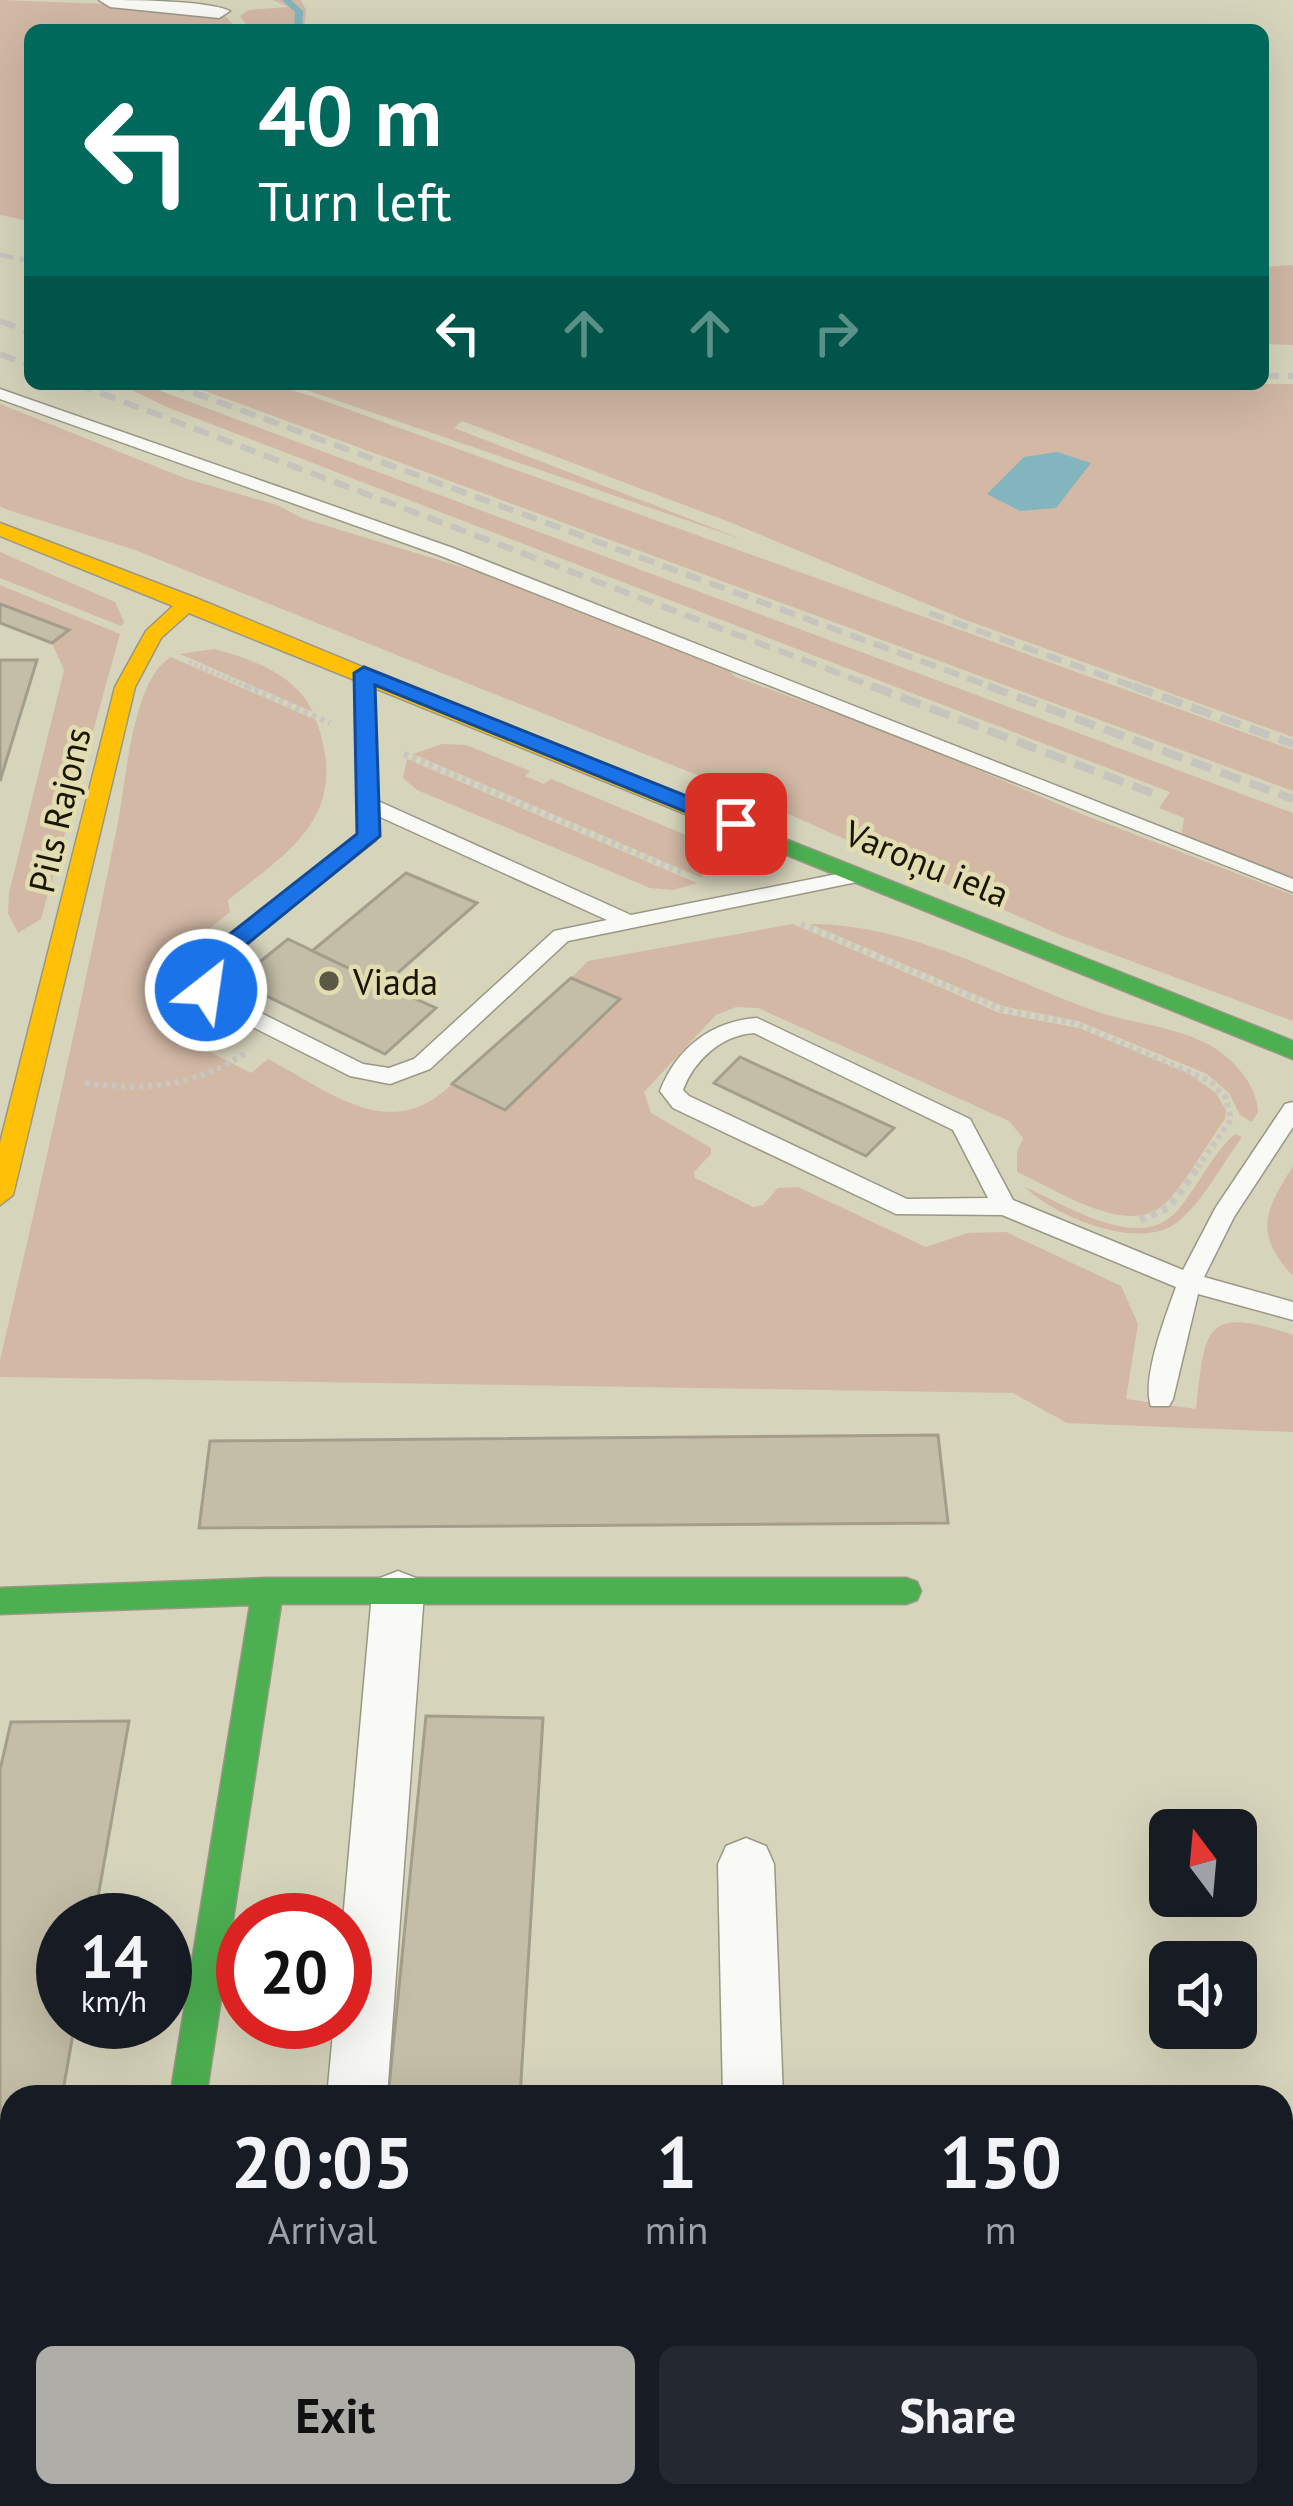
<!DOCTYPE html>
<meta charset="utf-8">
<style>
body{margin:0;font-family:"PT Sans",sans-serif;background:#242831;color:#f1f3f6;height:100vh;display:flex;flex-direction:column;font-size:45px;white-space:nowrap}
*{box-sizing:border-box;margin:0}
p{font-size:39px;color:#9ea1a6}
.icon{flex:none;width:66px;height:66px;fill:none;stroke:currentColor;stroke-width:2;stroke-linecap:round;stroke-linejoin:round}
.map{position:relative;flex:1;overflow:hidden}
.details{position:absolute;left:0px;top:2085px;width:1293px;height:423px;display:flex;flex-direction:column;background:#171b24;border-radius:36px 36px 0 0;box-shadow:0 12px 48px #0002}
.details>*{flex:none}
.top-card{position:absolute;left:24px;top:24px;width:1245px;height:366px;border-radius:18px;box-shadow:0 12px 48px #0002;background:#00695c;color:#fff;overflow:hidden}
.needle{width:78px;rotate:344deg}
.fabs{position:absolute;left:1149px;top:1809px;display:grid;gap:24px}
.fabs a{display:grid;place-items:center;width:108px;height:108px;border-radius:18px;background:#171b24;box-shadow:0 12px 48px #0002;font-size:60px}
.speed{position:absolute;left:36px;top:1893px;display:flex;gap:24px;font-size:60px;font-weight:700;text-align:center}
.speed>*{display:grid;place-content:center;width:156px;height:156px;border-radius:50%;background:#171b24;box-shadow:0 12px 48px #0002;line-height:1}
.speed small{font-size:30px;font-weight:400}
.speed .limit{border:18px solid #d22;background:#fff;color:#111}
.pin{position:absolute;display:grid;place-items:center;width:102px;height:102px;color:#fff;margin:-51px;border-radius:24px;box-shadow:0 6px 18px #0006}
.me{position:absolute;width:132px;margin:-66px;rotate:30deg;stroke-linejoin:round;filter:drop-shadow(0 0 9px #0008)}
.turn{display:flex;align-items:center;gap:42px;height:252px;padding:0 36px;font-size:54px}
.turn .icon{width:156px;height:156px;stroke-width:2.5}
.turn b{display:block;font-size:84px;line-height:102px}
.lanes{display:flex;align-items:center;height:114px;padding:0 36px;background:#0003;justify-content:center;gap:60px;direction:ltr}
.lanes .off{opacity:.35}
.eta{display:flex;justify-content:space-evenly;align-items:center;height:204px;text-align:center}
.eta b{font-size:72px;font-weight:700;line-height:84px}
.primary-button{display:flex;gap:24px;margin-top:auto;padding:24px 36px}
.primary-button a{flex:1;height:138px;border-radius:18px;background:#aeada7;color:#111;font-size:48px;font-weight:700;line-height:138px;text-align:center}
.primary-button a+a{background:#242831;color:#f1f3f6}
.map>svg:first-child{display:block}
.green{fill:#d2b8a5}
.water{fill:#82b5be}
.lines{fill:none;stroke-linecap:round;stroke-linejoin:round}
.stream{fill:#82b5be;fill-rule:evenodd}
.building{fill:#c4bda7;stroke:#a39e8c;stroke-width:3}
.lane-casing{stroke:#999785;stroke-width:3}
.street-casing{stroke:#999785;stroke-width:3}
.fast-casing{stroke:#999785;stroke-width:3}
.slow-casing{stroke:#999785;stroke-width:3}
.path-far2{stroke:#c8c6bf;stroke-width:4.5;stroke-dasharray:3 3;stroke-linecap:butt}
.path-far1{stroke:#c8c6bf;stroke-width:6;stroke-dasharray:4.5 4.5;stroke-linecap:butt}
.path{stroke:#c8c6bf;stroke-width:8;stroke-dasharray:6 6;stroke-linecap:butt}
.lane{fill:#f9f9f5;fill-rule:evenodd}
.street{fill:#f9f9f5;fill-rule:evenodd}
.fast{fill:#4caf50;fill-rule:evenodd}
.slow{fill:#ffc107;fill-rule:evenodd}
.rail-far2{stroke:#c5c4bd;stroke-width:4.5;stroke-dasharray:14 6;stroke-linecap:butt}
.rail-far1{stroke:#c5c4bd;stroke-width:6;stroke-dasharray:16 9;stroke-linecap:butt}
.rail{stroke:#c5c4bd;stroke-width:8;stroke-dasharray:21 10;stroke-linecap:butt}
.route{fill:#1a73e8;stroke:#114b97;stroke-width:3}
.poi-dot{fill:#5c5846;stroke:#e2dcb1;stroke-width:4.5}
.labels{text-anchor:middle;dominant-baseline:central;stroke-width:9;stroke-linejoin:round;paint-order:stroke}
.street-label{font-size:36px;fill:#191607;stroke:#e2dcb1}
.poi-label{font-size:36px;fill:#191607;stroke:#e2dcb1;text-anchor:start}
</style>
<div class="map">
<svg width="1293" height="2506" viewBox="0 0 1293 2506">
<rect width="100%" height="100%" fill="#d7d4bc"/>
<path class="green" d="M0,0L187,7L225,16L239,30H30V221L0,215Z
M273,0H301L306,10L304,30H250L240,16L248,10L288,7Z
M1293,265V345L1263,344V267Z
M119,384H142L1293,813V880L1181,838L1184,818L1159,808L1170,792L169,408Z
M186,384H273L311,396L1293,750V791Z
M289,384H1293V737L963,619L732,523L462,421L454,428L747,541Z
M0,404L187,479L277,505L304,519L508,581L727,669L736,677L899,736L1079,813L1293,895V1021L1058,934L732,789L135,550L5,509L0,506Z
M0,552L115,602L124,622L121,626L0,578Z
M0,585L120,634L41,919L18,933L8,913L9,893L64,670L52,643L68,630L0,604Z
M214,649C252,659 295,674 313,712L180,654Z
M171,657L316,720C350,814 295,847 228,900L230,912L175,957L168,992L191,1021L224,1038L210,1052L251,1073L268,1059C331,1092 390,1145 452,1084L505,1110L619,999L571,978L588,961L793,924L1000,1013L1079,1028L1188,1073L1216,1093L1226,1110L1225,1119C1209,1140 1179,1196 1158,1209C1119,1233 1054,1188 1017,1172V1152L1023,1138L1009,1121L758,1008L736,1007L716,1015L644,1092L651,1113L711,1148V1154L694,1172L695,1178L753,1207L763,1205L778,1188L798,1187L926,1247L968,1233L1006,1232L1121,1286L1138,1324L1126,1399L1196,1409C1205,1327 1204,1305 1293,1335V1432L1067,1423L1013,1393L0,1377V1360C42,1179 83,999 119,817C126,777 134,677 171,657Z
M442,744L466,745L530,771L525,776L544,784L551,779L698,840L710,854L702,878L413,754Z
M407,759L697,883L674,890L650,888L417,790L403,778Z
M810,924C912,924 1004,979 1098,1012C1135,1024 1179,1027 1213,1047C1235,1061 1257,1085 1258,1112L1252,1122L1240,1115L1229,1093L1207,1074L1078,1021L1002,1006Z
M1235,1134L1242,1137C1223,1163 1205,1198 1180,1220C1143,1254 1055,1217 1025,1187C1065,1204 1139,1254 1177,1211C1198,1187 1211,1155 1235,1134Z
M1293,1166V1276C1253,1233 1265,1211 1293,1166Z
M1293,2199V2506H963L961,2496H1281V2200Z"/>
<path class="water" d="M1057,452L1091,463L1056,508L1020,511L987,494L1024,457Z"/>
<g class="lines">
<path class="stream" d="M282,0H291L303,11L302,30H294L295,12Z"/>
</g>
<path class="building" d="M0,604L69,630L52,643L0,623Z
M0,660H37L0,781Z
M406,873L477,903L384,985L312,951Z
M288,939L384,985L436,1008L385,1054L236,981Z
M571,978L620,999L505,1110L452,1084Z
M740,1057L894,1128L866,1156L714,1083Z
M938,1435L948,1523L199,1528L210,1441Z
M426,1716L543,1718L520,2097H388Z
M129,1721L94,1920H63V2022H75L62,2097H12V2379L0,2446V1770L11,1722Z
M349,2496H497L496,2506H348Z"/>
<g class="lines">
<g class="lane-casing">
<path id="lane" d="M0,389L453,548L1293,879V892L441,556L0,399Z
M364,667L373,673L378,801L631,915L857,870L867,876L857,882L568,941L430,1069L390,1084L350,1076L207,1004L193,980L204,956L359,834L355,673ZM378,816L607,920L554,931L414,1059L389,1068L363,1064L223,994L215,980L220,964L376,840Z
M757,1018L970,1119L1013,1200L1183,1270L1216,1207L1285,1104L1293,1102V1127L1234,1217L1204,1277L1293,1302V1320L1198,1294L1173,1399L1169,1406H1151C1141,1379 1166,1315 1176,1287L1002,1215L896,1214L673,1108L660,1091C676,1049 711,1021 757,1018ZM754,1033L953,1130L988,1198L907,1199L689,1096L683,1090C694,1060 722,1035 754,1033Z"/>
</g>
<g class="street-casing">
<path id="street" d="M99,0C131,0 206,0 230,11L219,18L110,7Z
M398,1571L416,1578L424,1593L387,2097H327L334,2022H345L343,1920L372,1593L380,1578Z
M746,1838L766,1846L774,1864L783,2097H723L718,1864L726,1846Z
M91,2496H159L158,2506H90Z
M290,2496H358L357,2506H289Z
M723,2496H793L789,2506H719Z"/>
</g>
<g class="fast-casing">
<path id="fast" d="M765,831L1293,1041V1059L757,843L754,838Z
M268,1578H906L917,1582L921,1591L917,1600L906,1604H281L206,2097H170L250,1605L0,1614V1588Z"/>
</g>
<g class="slow-casing">
<path id="slow" d="M0,523L196,598L776,838L765,845L757,843L189,613L161,638L135,687L13,1195L0,1205V1143L115,687L146,631L173,606L0,536Z"/>
</g>
<path class="path-far2" d="M189,662L252,689"/>
<path class="path-far1" d="M246,686L330,723
M404,754L683,873
M801,924L1006,1011L1074,1023L1210,1081L1226,1098L1231,1120L1198,1167
M85,1083C147,1091 193,1087 246,1053"/>
<path class="path" d="M1140,1220L1169,1207L1200,1164"/>
<use href="#lane" class="lane"/>
<use href="#street" class="street"/>
<use href="#fast" class="fast"/>
<use href="#slow" class="slow"/>
<path class="rail-far2" d="M0,255L30,261"/>
<path class="rail-far1" d="M0,321L30,332
M0,354L30,366
M1263,376H1293
M77,384L880,689
M170,384L997,689
M929,613L1141,689"/>
<path class="rail" d="M872,686L1152,793
M988,686L1293,799
M1133,686L1293,744"/>
</g>
<path class="route" d="M364,667L744,819L747,824L744,829H728L375,685L380,836L220,966L215,996H197L193,971L203,955L357,834L354,673Z"/>
<circle class="poi-dot" cx="329" cy="981" r="12"/>
<g class="labels">
<g class="street-label">
<text transform="translate(59 810) rotate(-77)">Pils Rajons</text>
<text transform="translate(927 863) rotate(22)">Varoņu iela</text>
</g>
<g class="poi-label">
<text x="353" y="981">Viada</text>
</g>
</g>
</svg>
<div class="fabs">
<a><svg class="needle" viewBox="-14 -14 28 28"><path d="M0-13l5 13h-10z" fill="#e53935"/><path d="M0 13l5-13h-10z" fill="#9ea1a6"/></svg></a>
<a><svg class="icon" aria-label="sound" viewBox="0 0 24 24"><path d="M4 9h4l5-4v14l-5-4H4zM17 9q2 3 0 6"/></svg></a>
</div>
<div class="speed"><div>14<small>km/h</small></div><div class="limit">20</div></div>
<div class="pin" style="left:736px;top:824px;background:#d93025"><svg class="icon" aria-label="arrive" viewBox="0 0 24 24"><path d="M6 21V4h12l-3 4 3 4H6"/></svg></div>
<svg class="me" style="left:206px;top:990px" viewBox="-20 -20 40 40"><circle r="17" fill="#1a73e8" stroke="#fff" stroke-width="3"/><path d="M0-11L8 9 0 5-8 9z" fill="#fff"/></svg>
<div class="top-card">
<div class="turn"><svg class="icon" aria-label="left" viewBox="0 0 24 24"><path d="M17 20v-9H6M10 6l-5 5 5 5"/></svg><div><b>40 m</b>Turn left</div></div>
<div class="lanes"><svg class="icon" aria-label="left" viewBox="0 0 24 24"><path d="M17 20v-9H6M10 6l-5 5 5 5"/></svg><svg class="icon off" aria-label="ahead" viewBox="0 0 24 24"><path d="M12 20V5M6 11l6-6 6 6"/></svg><svg class="icon off" aria-label="ahead" viewBox="0 0 24 24"><path d="M12 20V5M6 11l6-6 6 6"/></svg><svg class="icon off" aria-label="right" viewBox="0 0 24 24"><path d="M7 20v-9h11M14 6l5 5-5 5"/></svg></div>
</div>
<section class="details">
<div class="eta">
<div><b>20:05</b><p>Arrival</p></div>
<div><b>1</b><p>min</p></div>
<div><b>150</b><p>m</p></div>
</div>
<div class="primary-button"><a>Exit</a><a>Share</a></div>
</section>
</div>
